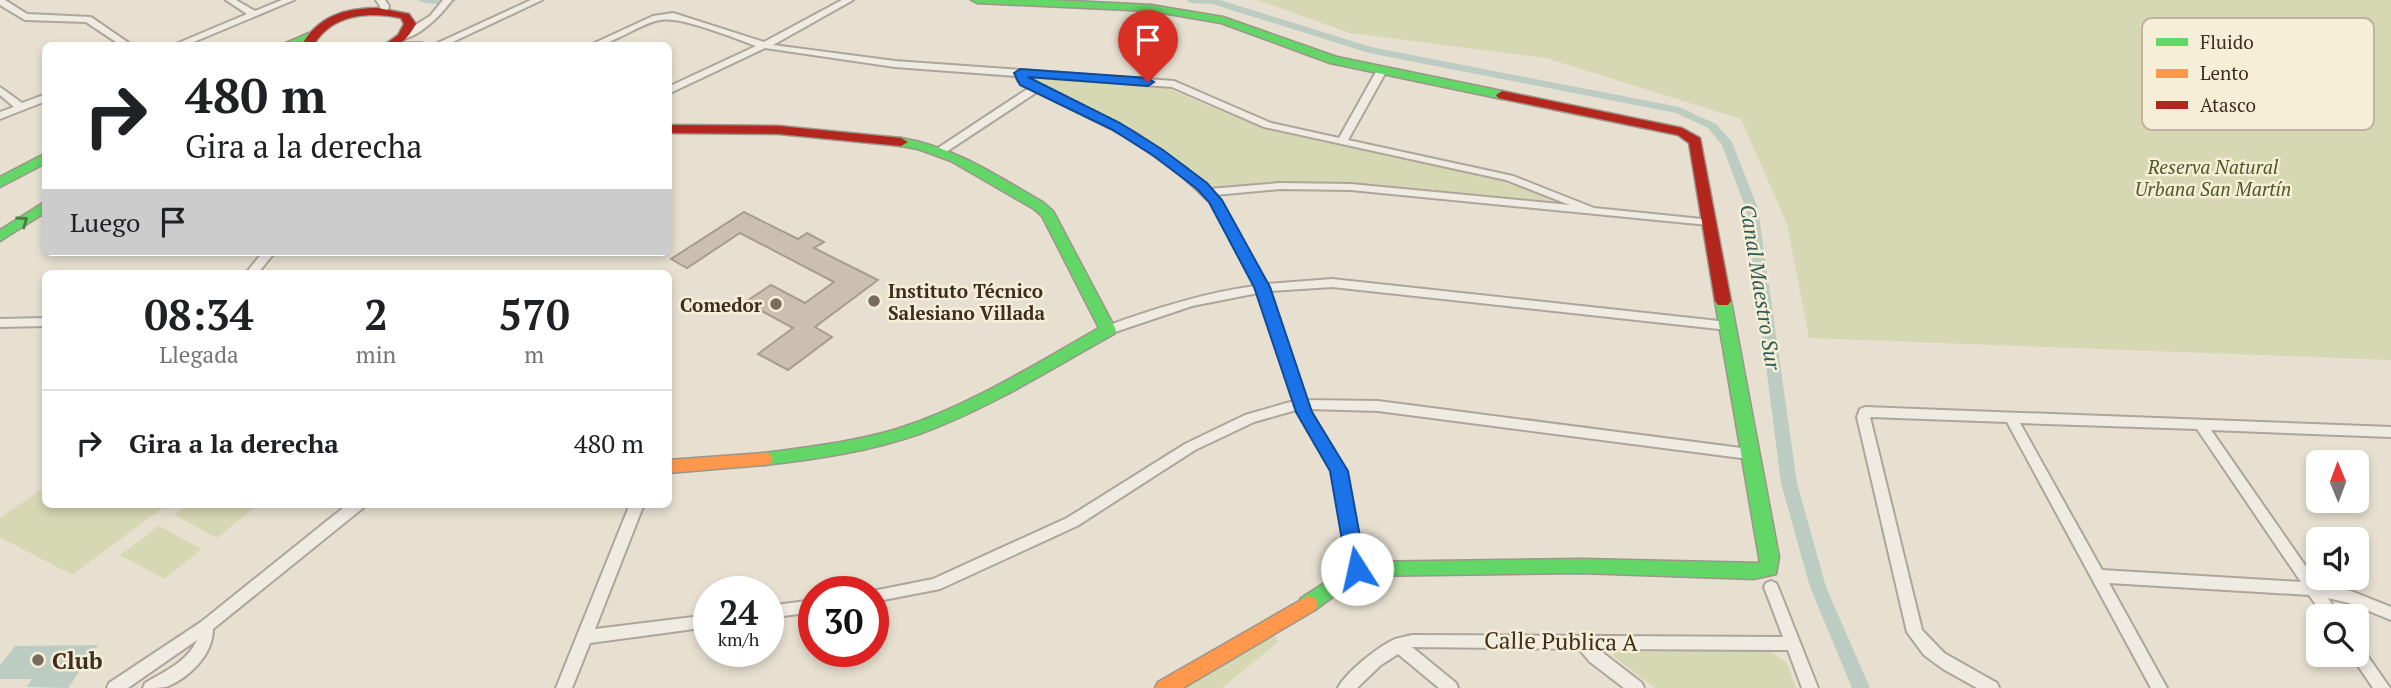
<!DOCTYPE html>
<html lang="es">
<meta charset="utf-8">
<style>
body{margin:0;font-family:"PT Serif",serif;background:#f2f2f2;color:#202124;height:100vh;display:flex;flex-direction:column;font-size:26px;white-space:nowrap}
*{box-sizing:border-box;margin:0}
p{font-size:23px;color:#757577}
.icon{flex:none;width:38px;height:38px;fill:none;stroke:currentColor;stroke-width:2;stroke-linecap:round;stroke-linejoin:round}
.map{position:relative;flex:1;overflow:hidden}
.side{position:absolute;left:42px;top:270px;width:630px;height:238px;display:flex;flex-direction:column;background:#fff;border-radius:10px;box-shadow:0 4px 10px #0003}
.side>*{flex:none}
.top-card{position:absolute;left:42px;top:42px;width:630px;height:214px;border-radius:10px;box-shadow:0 4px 10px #0003;background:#fff;color:#202124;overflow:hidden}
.needle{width:46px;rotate:359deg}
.buttons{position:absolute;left:2306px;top:450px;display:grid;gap:14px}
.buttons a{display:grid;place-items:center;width:63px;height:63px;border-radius:10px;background:#fff;box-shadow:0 4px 10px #0003;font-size:35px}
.speed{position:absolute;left:693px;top:576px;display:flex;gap:14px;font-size:35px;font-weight:700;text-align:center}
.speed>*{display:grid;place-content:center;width:91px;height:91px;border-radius:50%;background:#fff;box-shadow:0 4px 10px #0003;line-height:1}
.speed small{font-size:18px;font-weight:400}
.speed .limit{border:10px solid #d22;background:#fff;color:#111}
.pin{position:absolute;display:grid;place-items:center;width:60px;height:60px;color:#fff;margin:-72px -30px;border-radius:50% 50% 50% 0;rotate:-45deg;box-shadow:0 0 7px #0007}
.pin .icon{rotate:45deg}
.me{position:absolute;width:77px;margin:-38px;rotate:350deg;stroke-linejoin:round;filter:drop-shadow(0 0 5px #0008)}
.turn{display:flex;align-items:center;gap:24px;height:147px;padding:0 28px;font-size:32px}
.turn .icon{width:91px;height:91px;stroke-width:2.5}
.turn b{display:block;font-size:49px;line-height:60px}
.then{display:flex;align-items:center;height:66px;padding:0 28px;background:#0003;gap:14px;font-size:26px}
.eta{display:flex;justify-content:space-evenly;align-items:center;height:119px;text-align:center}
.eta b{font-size:42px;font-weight:800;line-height:49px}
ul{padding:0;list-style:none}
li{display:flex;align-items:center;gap:21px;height:105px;padding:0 28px;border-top:2px solid #e0e0e0}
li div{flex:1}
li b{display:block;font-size:26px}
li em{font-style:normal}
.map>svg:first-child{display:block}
.green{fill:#d6d7b3}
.water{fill:#bcccc2}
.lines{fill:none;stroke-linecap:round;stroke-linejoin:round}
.canal{fill:#bcccc2;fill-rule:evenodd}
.building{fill:#cbbfb2;stroke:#a89c90;stroke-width:2}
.street-casing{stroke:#ada599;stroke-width:4}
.fast-casing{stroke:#9c958a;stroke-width:3}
.slow-casing{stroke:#9c958a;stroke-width:3}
.jam-casing{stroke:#9c958a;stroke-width:3}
.street{fill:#efebe3;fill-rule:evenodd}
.fast{fill:#63d668;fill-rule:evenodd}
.slow{fill:#ff974d;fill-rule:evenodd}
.jam{fill:#b3261e;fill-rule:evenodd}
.oneway{stroke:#4e7a40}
.route{fill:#1a73e8;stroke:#114b97;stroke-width:2}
.poi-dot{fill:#786c5e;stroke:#f7eed8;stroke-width:2.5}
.labels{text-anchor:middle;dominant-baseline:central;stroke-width:5;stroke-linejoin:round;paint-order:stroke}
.park-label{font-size:19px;font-style:italic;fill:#4d5a26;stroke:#f7eed8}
.poi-label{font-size:19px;font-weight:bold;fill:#3d2e20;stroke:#f7eed8;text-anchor:start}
.water-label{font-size:21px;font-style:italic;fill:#2f5d5a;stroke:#f7eed8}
.near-street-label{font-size:23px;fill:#3d2e20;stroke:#f7eed8}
.near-poi-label{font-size:23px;font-weight:bold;fill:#3d2e20;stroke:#f7eed8;text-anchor:start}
.key{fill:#f7eed8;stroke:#bfb4a1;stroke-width:2}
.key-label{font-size:19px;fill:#3d2e20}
</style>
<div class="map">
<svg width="2391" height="688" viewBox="0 0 2391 688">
<rect width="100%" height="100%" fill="#e7e0d1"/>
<path class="green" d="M1257,0H2391V360L1809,338L1787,224L1741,119L1546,58L1350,33Z
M1031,77L1164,87L1266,129L1504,181L1558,197L1553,201L1333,182L1213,187L1182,163L1130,131L1030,80Z
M45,487L46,504H168L72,575L0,537V518Z
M189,504H246L254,508L217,538L174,515Z
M159,526L202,549L164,579L120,555Z
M1274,633L1278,642L1222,688H1178Z
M1770,651L1787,663L1796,688H1655L1613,656L1615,652Z"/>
<path class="water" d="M98,645L68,688L27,687L32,679H0V665L15,646Z"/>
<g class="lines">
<path class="canal" d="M417,0H458C449,5 426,5 417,0Z
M1186,0H1220L1371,47L1679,107L1716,124L1732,142L1758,209L1797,483L1826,587L1870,688H1852L1810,587L1781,483L1746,209L1722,145L1708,128L1676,113L1369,53L1212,4L1191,3Z"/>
</g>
<path class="building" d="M744,212L798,239L807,233L824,242L814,248L878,280L815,327L832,337L788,370L758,354L793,328L745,302L771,285L805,303L834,282L740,233L687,268L671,259Z"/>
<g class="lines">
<g class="street-casing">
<path id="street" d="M0,0H5L27,14L91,17L133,46H122L86,22L25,20L0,5Z
M226,0H236L255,11L282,0H294L184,46H171L247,14Z
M376,0H385L389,6L387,12H381L380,6Z
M443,0H452C442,14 417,40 399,39V35L430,16Z
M531,0H542L444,46H431Z
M842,0H853L773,45L895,61L1174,81L1271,123L1339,138L1377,70L1382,67L1387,70L1348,140L1513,176L1594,208L1712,220L1714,222L1712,224L1708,225L1351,190L1280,189L1215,195L1220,200L1266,284L1332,279L1728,322L1734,326L1728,330L1332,287L1269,291L1306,400L1378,401L1749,449L1754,450L1756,454L1754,458L1749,459L1378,411L1309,409L1346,471L1364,569L1362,573L1357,575L1352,573L1350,569L1332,471L1296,410L1254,422L1195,450L1077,526L940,589L873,602V592H868L933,579L1067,518L1185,444L1245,415L1294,401L1258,293L1192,306L1112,333H1104L1102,330L1104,327C1153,309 1203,293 1255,286L1210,202L1179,173L1126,136L1037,92L946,152H938V148L1029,88L1018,81L1016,76L895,67L765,48L668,94V87L756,46C734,38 681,16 660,20C635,25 614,46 588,46L653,16L673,13L764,42ZM1025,76L1172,87L1264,127L1506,180L1570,205L1351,184L1280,183L1209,189L1187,169L1134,132L1039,86Z
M393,43H422L426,46H389Z
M0,87L22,103L46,94V101L0,119V112L14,107L0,95Z
M263,252H275L258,273H246Z
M46,318V326L0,327V319Z
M1865,407L2391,427V437L2211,430L2318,584L2351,591L2391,607V620L2349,603L2328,598L2339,616H2324L2309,595L2109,583L2167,688H2151L2007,422L1870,417L1922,630L1944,653L1997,683L1999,688H1977L1943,669L1924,655L1907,632L1857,417L1860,409ZM2020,423L2197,429L2301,582L2102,570Z
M348,504H365L363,508L213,629C213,655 189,678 166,687C159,688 150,688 143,688L145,683C164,672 188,661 197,640L128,688H107L109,683L201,622Z
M630,504H644L595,629L709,615V627L590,643L572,688H556Z
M1771,581L1776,583L1778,587L1818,688H1802L1788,650L1598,649L1642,683L1644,688H1624L1590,662L1579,649L1412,647L1456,683L1458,688H1439L1398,654L1381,665L1357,688H1338C1346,672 1379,646 1395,639C1400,638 1407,636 1412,635L1783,637L1764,587L1766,583Z
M814,600V612L768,618V606Z
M2357,647L2362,648L2390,688H2373L2350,654H2357Z"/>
</g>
<g class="fast-casing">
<path id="fast" d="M971,0H1052L1151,5L1223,17L1337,57L1502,91L1508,95L1502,99L1330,63L1221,23L1151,11L977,3Z
M309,33L315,37C305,46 292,46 279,46Z
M901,138C955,147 997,176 1044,203L1053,211L1116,330L1114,334C1051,369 990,408 922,433C871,451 818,459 764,465L758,464L755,459L758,454L764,453C808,447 854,442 897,429C969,406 1034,365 1099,328L1042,216L1034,209L951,161L918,149L896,145V139Z
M46,153V163L0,187V177Z
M46,201V212L0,241V230Z
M1723,296L1731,301L1779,557L1776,574L1754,579L1581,573L1361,576L1315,610L1308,612L1301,610L1298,604L1301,598L1357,562L1581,559L1760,563L1715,301Z"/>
</g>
<g class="slow-casing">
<path id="slow" d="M764,453L770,454L773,459L770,464L764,465L668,473V460Z
M1308,596L1315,598L1318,604L1315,610L1183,688H1155L1158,682Z"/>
</g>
<g class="jam-casing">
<path id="jam" d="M378,8L409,14L416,24C407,39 402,46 383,46L398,35L404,24L401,18C368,11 331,14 313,46H301C318,16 345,8 378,8Z
M1502,91L1682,128L1700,138L1731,301L1728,305H1718L1715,301L1689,143L1678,135L1498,98L1496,95Z
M668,125L779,126L901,138L908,142L901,146L779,134L668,133Z"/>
</g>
<use href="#street" class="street"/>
<use href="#fast" class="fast"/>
<use href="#slow" class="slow"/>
<use href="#jam" class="jam"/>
</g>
<defs><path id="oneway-chevron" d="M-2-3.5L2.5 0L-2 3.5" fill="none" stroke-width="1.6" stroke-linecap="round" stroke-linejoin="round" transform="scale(1.75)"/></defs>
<use class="oneway" href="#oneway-chevron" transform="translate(23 221) rotate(-35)"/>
<path class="route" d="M1020,69L1148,78L1154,82L1148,86L1028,77L1120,123L1163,150L1207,183L1222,200L1270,287L1312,412L1348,471L1366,569L1363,574L1357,577L1350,574L1347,569L1330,471L1296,412L1254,287L1209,202L1197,189L1154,156L1111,129L1020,85L1014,73Z"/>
<g class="poi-dot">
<circle cx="874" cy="301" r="7"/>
<circle cx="776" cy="304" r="7"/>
<circle cx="38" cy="660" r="7"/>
</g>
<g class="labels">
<g class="park-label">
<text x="2213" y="166">Reserva Natural<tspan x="2213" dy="22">Urbana San Martín</tspan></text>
</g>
<g class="poi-label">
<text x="888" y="290">Instituto Técnico<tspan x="888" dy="22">Salesiano Villada</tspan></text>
<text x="762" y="304" text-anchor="end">Comedor</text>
</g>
<g class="water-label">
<text transform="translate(1761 287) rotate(81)">Canal Maestro Sur</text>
</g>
<g class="near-street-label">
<text transform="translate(1561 641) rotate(1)">Calle Publica A</text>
</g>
<g class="near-poi-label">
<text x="52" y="660">Club</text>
</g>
</g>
<rect x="2142" y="18" width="232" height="112" rx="10" class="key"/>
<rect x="2156" y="38" width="32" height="8" fill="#63d668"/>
<rect x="2156" y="69" width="32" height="9" fill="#ff974d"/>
<rect x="2156" y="101" width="32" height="8" fill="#b3261e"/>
<g class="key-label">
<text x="2200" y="49">Fluido</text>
<text x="2200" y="80">Lento</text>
<text x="2200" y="112">Atasco</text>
</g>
</svg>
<div class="buttons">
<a><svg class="needle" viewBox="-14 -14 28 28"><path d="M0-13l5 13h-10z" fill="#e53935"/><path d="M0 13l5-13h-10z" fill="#757577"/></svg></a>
<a><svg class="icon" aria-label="sound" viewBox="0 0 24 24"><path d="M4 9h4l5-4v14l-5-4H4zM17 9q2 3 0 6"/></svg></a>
<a><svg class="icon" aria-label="search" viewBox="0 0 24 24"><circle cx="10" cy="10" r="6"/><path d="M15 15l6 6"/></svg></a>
</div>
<div class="speed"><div>24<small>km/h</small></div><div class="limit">30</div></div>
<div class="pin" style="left:1148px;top:82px;background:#d93025"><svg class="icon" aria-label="arrive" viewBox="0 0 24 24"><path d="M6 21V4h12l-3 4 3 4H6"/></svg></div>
<svg class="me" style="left:1357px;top:569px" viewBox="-20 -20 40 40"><circle r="19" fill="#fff"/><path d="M0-13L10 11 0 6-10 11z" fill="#1a73e8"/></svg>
<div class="top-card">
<div class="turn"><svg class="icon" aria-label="right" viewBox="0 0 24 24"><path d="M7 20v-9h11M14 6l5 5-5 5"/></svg><div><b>480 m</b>Gira a la derecha</div></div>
<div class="then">Luego<svg class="icon" aria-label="arrive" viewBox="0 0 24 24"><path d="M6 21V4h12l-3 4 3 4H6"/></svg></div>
</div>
<section class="side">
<div class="eta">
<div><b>08:34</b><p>Llegada</p></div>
<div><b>2</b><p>min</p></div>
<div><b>570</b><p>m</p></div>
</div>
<ul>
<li><svg class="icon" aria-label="right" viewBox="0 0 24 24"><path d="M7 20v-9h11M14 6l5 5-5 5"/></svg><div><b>Gira a la derecha</b></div><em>480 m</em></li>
</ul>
</section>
</div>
